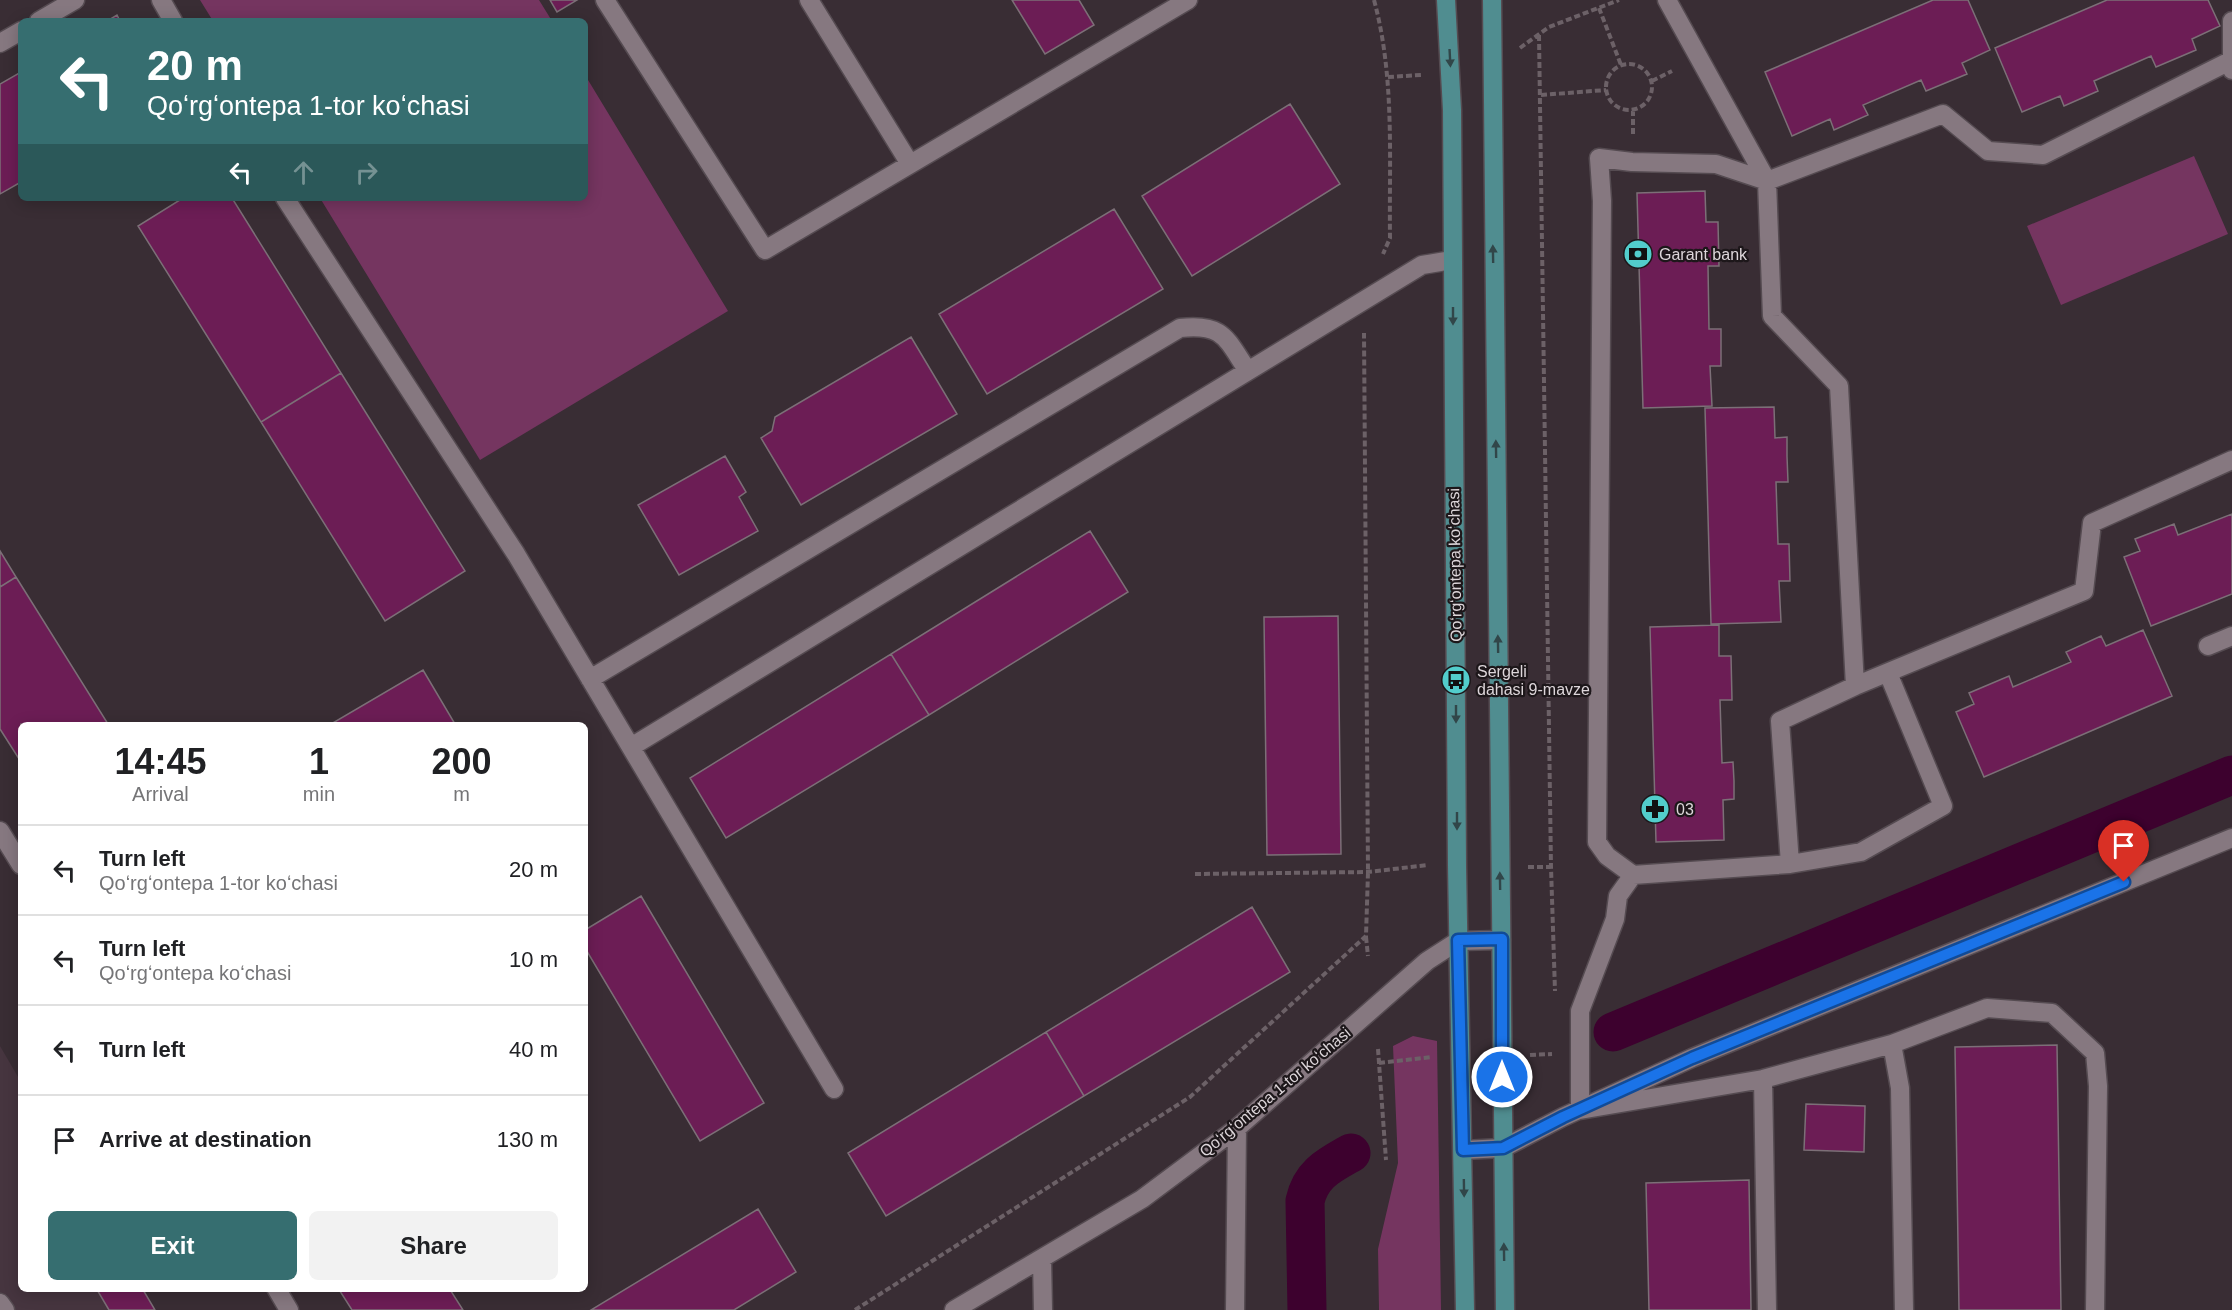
<!DOCTYPE html>
<meta charset="utf-8">
<style>
body{margin:0;font-family:Helvetica,sans-serif;background:#f2f2f2;color:#202124;height:100vh;display:flex;flex-direction:column;font-size:22px;white-space:nowrap}
*{box-sizing:border-box;margin:0}
p{font-size:20px;color:#757577}
.icon{flex:none;width:33px;height:33px;fill:none;stroke:currentColor;stroke-width:2;stroke-linecap:round;stroke-linejoin:round}
.map{position:relative;flex:1;overflow:hidden}
.panel{position:absolute;left:18px;top:722px;width:570px;height:570px;display:flex;flex-direction:column;background:#fff;border-radius:9px;box-shadow:0 3px 15px #0003}
.panel>*{flex:none}
.guide{position:absolute;left:18px;top:18px;width:570px;height:183px;border-radius:9px;box-shadow:0 3px 15px #0003;background:#366e70;color:#fff;overflow:hidden}
.pin{position:absolute;display:grid;place-items:center;width:51px;height:51px;color:#fff;margin:-62px -26px;border-radius:50% 50% 50% 0;rotate:-45deg;box-shadow:0 0 6px #0007}
.pin .icon{rotate:45deg}
.me{position:absolute;width:66px;margin:-33px;rotate:0deg;stroke-linejoin:round;filter:drop-shadow(0 0 4px #0008)}
.turn{display:flex;align-items:center;gap:21px;height:126px;padding:0 30px;font-size:27px}
.turn .icon{width:78px;height:78px;stroke-width:2.5}
.turn b{display:block;font-size:42px;line-height:51px}
.lanes{display:flex;align-items:center;height:57px;padding:0 30px;background:#0003;justify-content:center;gap:30px;direction:ltr}
.lanes .off{opacity:.35}
.eta{display:flex;justify-content:space-evenly;align-items:center;height:102px;text-align:center}
.eta b{font-size:36px;font-weight:700;line-height:42px}
.cta{display:flex;gap:12px;margin-top:auto;padding:12px 30px}
.cta a{flex:1;height:69px;border-radius:9px;background:#366e70;color:#fff;font-size:24px;font-weight:700;line-height:69px;text-align:center}
.cta a+a{background:#f2f2f2;color:#202124}
ul{padding:0;list-style:none}
li{display:flex;align-items:center;gap:18px;height:90px;padding:0 30px;border-top:2px solid #e0e0e0}
li div{flex:1}
li b{display:block;font-size:22px}
li em{font-style:normal}
.map>svg:first-child{display:block}
.built{fill:#46353f}
.green{fill:#753560}
.lines{fill:none;stroke-linecap:round;stroke-linejoin:round}
.canal{stroke:#3d012e;stroke-width:39}
.building{fill:#6c1d55;stroke:#7c6f77;stroke-width:1.5}
.minor-casing{stroke:#554b51;stroke-width:21}
.major-casing{stroke:#554b51;stroke-width:21}
.path{stroke:#6c6167;stroke-width:4;stroke-dasharray:6 3;stroke-linecap:butt}
.minor{stroke:#867880;stroke-width:18}
.major{stroke:#508d90;stroke-width:18}
.oneway{fill:#314649}
.route-casing{stroke:#114b97;stroke-width:15}
.route{stroke:#1a73e8;stroke-width:10}
.labels{text-anchor:middle;dominant-baseline:central;stroke-width:4.5;stroke-linejoin:round;paint-order:stroke}
.poi-label{font-size:16px;fill:#ddd6da;stroke:#1d171a;text-anchor:start}
.street-label{font-size:16px;fill:#ddd6da;stroke:#1d171a}
</style>
<div class="map">
<svg width="2232" height="1310" viewBox="0 0 2232 1310">
<rect width="100%" height="100%" fill="#392d34"/>
<path class="built" d="M0,1046L21,1082V1288L143,1289L155,1310H0Z"/>
<path class="green" d="M200,0H539L552,21H213Z
M585,75L728,311L480,460L320,198H585Z
M2194,156L2228,234L2061,305L2027,226Z
M1413,1036L1437,1041L1441,1310H1379L1378,1249L1398,1163L1393,1046Z"/>
<g class="lines">
<path class="canal" d="M1613,1032L2232,775
M1307,1310L1305,1201C1311,1174 1328,1166 1351,1153"/>
</g>
<path class="building" d="M550,0H577L557,12Z
M1012,0H1079L1094,25L1045,54Z
M1933,0H1968L1990,50L1962,63L1967,74L1926,91L1921,80L1863,105L1868,115L1834,130L1830,119L1792,136L1765,72Z
M2107,0H2208L2220,26L2192,39L2196,50L2156,67L2151,56L2094,81L2098,91L2064,106L2060,96L2022,112L1995,48Z
M117,15L120,21H107Z
M21,72V182L0,194V84Z
M1290,104L1340,184L1192,276L1142,196Z
M1705,191L1706,222H1718L1719,266H1708L1709,329H1721V366H1710L1712,406L1643,408L1637,193Z
M183,198H232L341,373L261,422L138,226Z
M1114,209L1163,289L987,394L939,314Z
M911,337L957,414L801,505L761,438L772,431L775,417Z
M341,373L465,571L385,621L261,422Z
M1774,407L1775,438L1787,437V456L1788,482H1776L1778,544H1789L1790,581H1779L1781,622L1711,624L1705,408Z
M725,456L746,492L739,497L758,531L679,575L638,505Z
M2232,514V594L2151,626L2124,557L2140,551L2135,539L2174,524L2178,535Z
M1090,531L1128,592L929,715L891,654Z
M0,551L16,577L0,587Z
M16,577L108,724H21V762L0,729V587Z
M1338,616L1341,854L1267,855L1264,617Z
M1719,625V656H1731L1732,700H1720L1722,763L1733,762L1734,781V799L1723,800L1724,840L1656,842L1650,627Z
M2143,630L2172,696L1984,777L1956,712L1974,704L1969,693L2009,676L2013,687L2071,662L2066,652L2101,636L2106,646Z
M891,654L929,715L726,838L690,778Z
M423,670L455,724H331Z
M641,896L764,1103L700,1141L585,948V930Z
M1252,907L1290,972L1084,1096L1046,1032Z
M1046,1032L1084,1096L886,1216L848,1153Z
M2057,1045L2061,1310H1959L1955,1047Z
M1806,1104L1865,1106L1864,1152L1804,1150Z
M1749,1180L1751,1310H1649L1646,1183Z
M758,1209L796,1272L734,1310H591Z
M96,1288H142L155,1310H109Z
M338,1288H449L463,1310H352Z"/>
<g class="lines">
<g class="minor-casing">
<path id="minor" d="M161,0L173,21
M605,0L765,250L1188,0
M809,0L910,164
M1667,0L1767,181L1772,316L1839,386L1855,686L2084,591L2092,523L2232,460
M39,21L75,0
M0,43L21,31
M2232,70V21
M285,198L516,554L834,1089
M2208,646L2232,636
M590,679L1180,328C1224,323 1226,339 1248,371
M1855,686L1780,721L1790,864L1633,875L1618,896L1615,919L1580,1011V1110L1763,1079L1892,1044L1900,1088L1904,1310
M631,747L1422,265L1452,260
M0,831L21,865
M1790,864L1861,852L1943,806L1888,673
M1633,875L1607,856L1597,842L1602,201L1599,158L1632,162L1716,164L1767,181L1943,114L1988,151L2043,155L2232,60
M1892,1044L1987,1008L2052,1013L2095,1053L2098,1086L2095,1310
M1763,1079L1767,1310
M1463,1150L1503,1148L1563,1117L1692,1058L2232,838
M1042,1259L1043,1310
M276,1288L289,1310
M0,1303L5,1310
M954,1310L1142,1199L1237,1128L1427,961L1458,941L1501,940
M1235,1310L1237,1128"/>
</g>
<g class="major-casing">
<path id="major" d="M1446,0L1452,110L1457,866L1465,1310
M1492,0L1505,1310"/>
</g>
<path class="path" d="M1374,0C1395,77 1389,159 1390,238L1383,254
M1599,8L1621,65
M1539,35L1551,867L1555,991
M1520,48L1549,27L1619,0
M1606 87a23 23 0 1 1 46 0a23 23 0 1 1-46 0Z
M1388,77L1421,75
M1652,81L1672,71
M1541,95L1606,90
M1633,134V111
M1528,867H1551
M1195,874L1368,872L1428,865
M1366,937L1368,956
M1378,1049L1386,1160
M1530,1055L1552,1054
M1379,1063L1432,1057
M855,1310L1190,1097L1366,936L1368,872L1364,333"/>
<use href="#minor" class="minor"/>
<use href="#major" class="major"/>
</g>
<defs><path id="oneway-solid" d="M-6-.8H1V-3.2L6.5 0L1 3.2V.8H-6Z" transform="scale(1.5)"/></defs>
<g class="oneway">
<use href="#oneway-solid" transform="translate(1450 58) rotate(87)"/>
<use href="#oneway-solid" transform="translate(1493 254) rotate(-91)"/>
<use href="#oneway-solid" transform="translate(1453 316) rotate(90)"/>
<use href="#oneway-solid" transform="translate(1496 449) rotate(-91)"/>
<use href="#oneway-solid" transform="translate(1498 644) rotate(-91)"/>
<use href="#oneway-solid" transform="translate(1456 714) rotate(90)"/>
<use href="#oneway-solid" transform="translate(1457 821) rotate(90)"/>
<use href="#oneway-solid" transform="translate(1500 881) rotate(-91)"/>
<use href="#oneway-solid" transform="translate(1464 1188) rotate(89)"/>
<use href="#oneway-solid" transform="translate(1504 1252) rotate(-91)"/>
</g>
<g class="lines">
<g class="route-casing">
<path id="route" d="M1502,1077V939L1458,940L1463,1150L1503,1148L1563,1117L1692,1058L2124,882"/>
</g>
<use href="#route" class="route"/>
</g>
<defs>
<g id="bank-disc" transform="scale(1.5)"><circle r="9.5" fill="#52cdcc" stroke="#1d171a"/><path d="M-6-4H6V4H-6ZM0-2.3a2.3 2.3 0 1 0 0 4.6a2.3 2.3 0 1 0 0-4.6Z" fill="#111"/></g>
<g id="bus-disc" transform="scale(1.5)"><circle r="9.5" fill="#52cdcc" stroke="#1d171a"/><path d="M-5-6H5V4H4V6H2V4H-2V6H-4V4H-5ZM-3.5-4V0h7V-4ZM-3.5 1.2v1.5H-2V1.2ZM2 1.2v1.5H3.5V1.2Z" fill="#111"/></g>
<g id="pharmacy-disc" transform="scale(1.5)"><circle r="9.5" fill="#52cdcc" stroke="#1d171a"/><path d="M-2-6h4v4h4v4h-4v4h-4v-4h-4v-4h4Z" fill="#111"/></g>
</defs>
<g fill-rule="evenodd">
<use href="#bank-disc" x="1638" y="254"/>
<use href="#bus-disc" x="1456" y="680"/>
<use href="#pharmacy-disc" x="1655" y="809"/>
</g>
<g class="labels">
<g class="poi-label">
<text x="1659" y="254">Garant bank</text>
<text x="1477" y="671">Sergeli<tspan x="1477" dy="18">dahasi 9-mavze</tspan></text>
<text x="1676" y="809">03</text>
</g>
<g class="street-label">
<text transform="translate(1455 565) rotate(-91)">Qoʻrgʻontepa koʻchasi</text>
<text transform="translate(1275 1092) rotate(-40)">Qoʻrgʻontepa 1-tor koʻchasi</text>
</g>
</g>
</svg>
<div class="pin" style="left:2124px;top:882px;background:#d93025"><svg class="icon" aria-label="arrive" viewBox="0 0 24 24"><path d="M6 21V4h12l-3 4 3 4H6"/></svg></div>
<svg class="me" style="left:1502px;top:1077px" viewBox="-20 -20 40 40"><circle r="17" fill="#1a73e8" stroke="#fff" stroke-width="3"/><path d="M0-11L8 9 0 5-8 9z" fill="#fff"/></svg>
<div class="guide">
<div class="turn"><svg class="icon" aria-label="left" viewBox="0 0 24 24"><path d="M17 20v-9H6M10 6l-5 5 5 5"/></svg><div><b>20 m</b>Qoʻrgʻontepa 1-tor koʻchasi</div></div>
<div class="lanes"><svg class="icon" aria-label="left" viewBox="0 0 24 24"><path d="M17 20v-9H6M10 6l-5 5 5 5"/></svg><svg class="icon off" aria-label="ahead" viewBox="0 0 24 24"><path d="M12 20V5M6 11l6-6 6 6"/></svg><svg class="icon off" aria-label="right" viewBox="0 0 24 24"><path d="M7 20v-9h11M14 6l5 5-5 5"/></svg></div>
</div>
<section class="panel">
<div class="eta">
<div><b>14:45</b><p>Arrival</p></div>
<div><b>1</b><p>min</p></div>
<div><b>200</b><p>m</p></div>
</div>
<ul>
<li><svg class="icon" aria-label="left" viewBox="0 0 24 24"><path d="M17 20v-9H6M10 6l-5 5 5 5"/></svg><div><b>Turn left</b><p>Qoʻrgʻontepa 1-tor koʻchasi</p></div><em>20 m</em></li>
<li><svg class="icon" aria-label="left" viewBox="0 0 24 24"><path d="M17 20v-9H6M10 6l-5 5 5 5"/></svg><div><b>Turn left</b><p>Qoʻrgʻontepa koʻchasi</p></div><em>10 m</em></li>
<li><svg class="icon" aria-label="left" viewBox="0 0 24 24"><path d="M17 20v-9H6M10 6l-5 5 5 5"/></svg><div><b>Turn left</b></div><em>40 m</em></li>
<li><svg class="icon" aria-label="arrive" viewBox="0 0 24 24"><path d="M6 21V4h12l-3 4 3 4H6"/></svg><div><b>Arrive at destination</b></div><em>130 m</em></li>
</ul>
<div class="cta"><a>Exit</a><a>Share</a></div>
</section>
</div>
